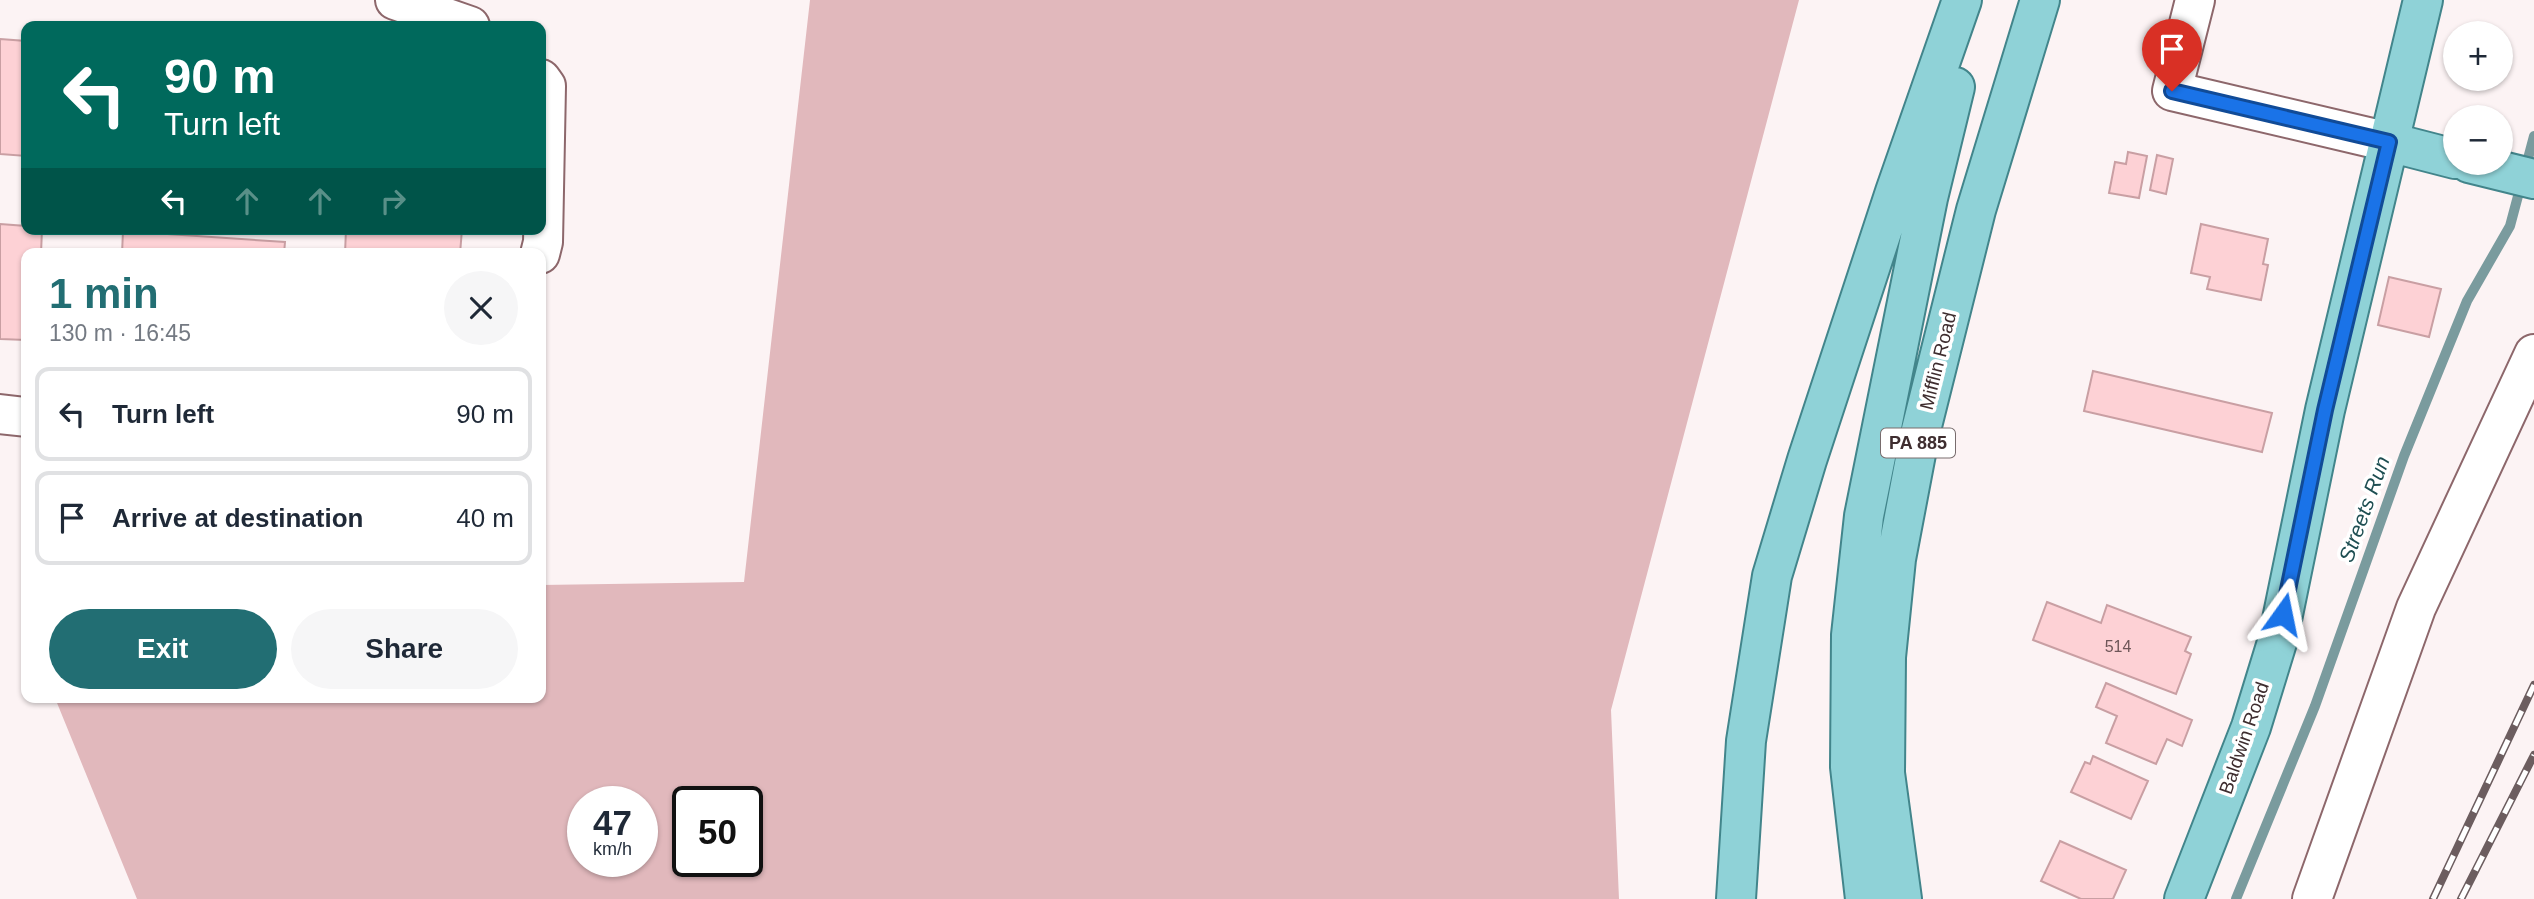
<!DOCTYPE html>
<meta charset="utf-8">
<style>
body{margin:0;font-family:Helvetica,sans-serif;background:#f6f6f7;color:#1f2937;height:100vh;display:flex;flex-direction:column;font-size:26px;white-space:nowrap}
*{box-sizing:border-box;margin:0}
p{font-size:23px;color:#747a83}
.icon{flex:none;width:38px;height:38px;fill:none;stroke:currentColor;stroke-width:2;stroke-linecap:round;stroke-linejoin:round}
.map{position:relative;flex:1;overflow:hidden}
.details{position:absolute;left:21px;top:248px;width:525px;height:455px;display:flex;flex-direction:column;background:#fff;border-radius:14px;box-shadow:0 2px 5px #0004}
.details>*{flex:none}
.banner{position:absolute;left:21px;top:21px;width:525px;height:214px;border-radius:14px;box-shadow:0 2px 5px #0004;background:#00695c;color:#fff;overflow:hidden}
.buttons{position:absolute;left:2443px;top:21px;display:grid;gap:14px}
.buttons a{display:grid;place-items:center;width:70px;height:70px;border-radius:50%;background:#fff;box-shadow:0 2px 5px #0004;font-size:35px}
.speed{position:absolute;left:567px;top:786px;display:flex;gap:14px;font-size:35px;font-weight:700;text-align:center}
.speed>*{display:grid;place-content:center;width:91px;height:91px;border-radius:50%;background:#fff;box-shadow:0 2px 5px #0004;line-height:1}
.speed small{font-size:18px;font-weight:400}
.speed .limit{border:4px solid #111;border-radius:10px;background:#fff;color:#111}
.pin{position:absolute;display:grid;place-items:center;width:60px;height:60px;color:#fff;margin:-72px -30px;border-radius:50% 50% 50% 0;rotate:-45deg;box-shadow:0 0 7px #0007}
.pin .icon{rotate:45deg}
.me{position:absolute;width:77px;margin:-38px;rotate:12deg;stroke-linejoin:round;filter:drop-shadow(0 0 5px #0008)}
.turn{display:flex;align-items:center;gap:24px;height:147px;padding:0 28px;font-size:32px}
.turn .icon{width:91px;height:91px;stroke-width:2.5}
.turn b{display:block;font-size:49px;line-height:60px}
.lanes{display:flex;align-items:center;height:66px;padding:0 28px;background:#0003;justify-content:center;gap:35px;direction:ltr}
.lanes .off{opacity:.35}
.round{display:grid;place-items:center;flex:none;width:74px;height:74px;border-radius:37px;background:#f6f6f7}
.summary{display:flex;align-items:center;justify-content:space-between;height:119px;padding:0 28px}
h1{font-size:42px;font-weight:800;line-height:52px;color:#226e73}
.action{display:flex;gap:14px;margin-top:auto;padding:14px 28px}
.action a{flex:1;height:80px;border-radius:42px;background:#226e73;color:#fff;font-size:28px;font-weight:800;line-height:80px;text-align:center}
.action a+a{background:#f6f6f7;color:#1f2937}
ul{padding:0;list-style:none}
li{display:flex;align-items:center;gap:21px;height:94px;margin:0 14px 10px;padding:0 14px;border:4px solid #e0e1e3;border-radius:14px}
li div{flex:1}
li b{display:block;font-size:26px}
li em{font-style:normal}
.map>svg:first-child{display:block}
.green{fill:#e1b8bc;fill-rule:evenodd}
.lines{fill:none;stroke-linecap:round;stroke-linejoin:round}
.stream{stroke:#7a9b9e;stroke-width:10}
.building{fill:#fdd1d5;stroke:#c99fa3;stroke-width:2}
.minor-casing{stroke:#8d676b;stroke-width:42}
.major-casing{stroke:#42858b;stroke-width:42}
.minor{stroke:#fff;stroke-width:38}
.major{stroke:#8fd2d7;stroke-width:38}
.rail-casing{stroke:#6c5d5f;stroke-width:8}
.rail{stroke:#fff;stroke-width:5;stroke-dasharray:16;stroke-linecap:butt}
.route-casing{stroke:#114b97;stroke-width:18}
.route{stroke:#1a73e8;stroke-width:12}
.labels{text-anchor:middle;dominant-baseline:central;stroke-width:7;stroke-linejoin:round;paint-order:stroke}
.number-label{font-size:16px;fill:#6e5658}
.shield{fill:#fff;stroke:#786c6d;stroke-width:2}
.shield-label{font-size:18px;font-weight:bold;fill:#3e2d2f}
.street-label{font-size:19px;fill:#3e2d2f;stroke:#fff}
.water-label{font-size:21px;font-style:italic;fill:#1e4e52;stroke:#fff}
</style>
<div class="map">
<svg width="2534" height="899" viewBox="0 0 2534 899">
<rect width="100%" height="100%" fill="#fcf3f4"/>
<path class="green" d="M810,0H1799L1611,710L1619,899H137L55,698H541V585L744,582ZM583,802H642V861H583ZM688,802H747V861H688Z"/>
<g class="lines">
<path class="stream" d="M2236,899L2315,706L2404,456L2467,301L2510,226L2534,136"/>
</g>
<path class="building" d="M0,39L26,41V156L0,154Z
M2128,152L2147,156L2139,198L2109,193L2115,162L2126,164Z
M2157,155L2173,159L2166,194L2150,190Z
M0,224L26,226V229H42L41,254H26V340L0,339Z
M2201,224L2268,239L2263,264L2268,265L2261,300L2207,289L2210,277L2191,273Z
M346,229H462L460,254H345Z
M123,231L285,242L284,254H122Z
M2389,277L2441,289L2429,337L2378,325Z
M2093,371L2272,413L2262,452L2084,411Z
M2047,602L2101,623L2107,605L2191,637L2185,651L2191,654L2176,694L2033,640Z
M2106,683L2192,720L2182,746L2167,739L2156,764L2106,743L2117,716L2096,707Z
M2093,756L2148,781L2131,819L2071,792L2085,762L2090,764Z
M2060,841L2126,870L2113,899H2081L2041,881Z"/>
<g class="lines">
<g class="minor-casing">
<path id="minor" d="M395,0L470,26
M2195,0L2172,91L2389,142
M540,254L543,242L546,86L541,79
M0,414L26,417
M2312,899L2416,608L2534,354"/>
</g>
<g class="major-casing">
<path id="major" d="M2389,142L2455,159
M2469,163L2534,179
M1736,899L1746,741L1772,576L1807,460L1895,192L1962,0
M1865,899L1850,767L1851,635L1864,516L1928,198L1955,87
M1902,899L1885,773L1886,657L1896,559L1919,438L1976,210L2040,0
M2184,899L2251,727L2278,639L2325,410L2423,0"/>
</g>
<use href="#minor" class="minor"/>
<use href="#major" class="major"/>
<g class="rail-casing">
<path id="rail" d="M2433,899L2534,685
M2461,899L2534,755"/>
</g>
<use href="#rail" class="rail"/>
</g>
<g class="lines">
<g class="route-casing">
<path id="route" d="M2172,91L2389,142L2325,410L2283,614"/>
</g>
<use href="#route" class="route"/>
</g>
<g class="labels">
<g class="number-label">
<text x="2118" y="646">514</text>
</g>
<rect class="shield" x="1881" y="428.5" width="74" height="29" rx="5"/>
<g class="shield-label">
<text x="1918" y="443">PA 885</text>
</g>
<g class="street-label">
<text transform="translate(1938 361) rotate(-76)">Mifflin Road</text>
<text transform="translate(2244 738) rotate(-71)">Baldwin Road</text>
</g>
<g class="water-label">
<text transform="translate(2364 509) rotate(-70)">Streets Run</text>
</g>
</g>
</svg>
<div class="buttons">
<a>+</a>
<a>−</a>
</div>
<div class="speed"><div>47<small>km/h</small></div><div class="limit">50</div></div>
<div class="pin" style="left:2172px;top:91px;background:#d93025"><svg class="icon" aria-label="arrive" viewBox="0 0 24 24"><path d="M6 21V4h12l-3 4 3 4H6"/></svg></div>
<svg class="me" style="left:2283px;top:614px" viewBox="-20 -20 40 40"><path d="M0-17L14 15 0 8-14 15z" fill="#1a73e8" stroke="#fff" stroke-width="4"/></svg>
<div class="banner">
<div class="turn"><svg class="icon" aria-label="left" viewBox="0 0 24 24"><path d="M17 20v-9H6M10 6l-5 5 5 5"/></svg><div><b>90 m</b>Turn left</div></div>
<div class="lanes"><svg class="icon" aria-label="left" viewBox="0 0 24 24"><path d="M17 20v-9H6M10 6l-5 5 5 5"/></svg><svg class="icon off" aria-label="ahead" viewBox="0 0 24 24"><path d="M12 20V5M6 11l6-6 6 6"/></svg><svg class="icon off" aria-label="ahead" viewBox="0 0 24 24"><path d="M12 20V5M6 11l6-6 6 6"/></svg><svg class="icon off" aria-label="right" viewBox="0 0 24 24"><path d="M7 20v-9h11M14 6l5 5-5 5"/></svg></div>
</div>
<section class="details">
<div class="summary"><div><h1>1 min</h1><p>130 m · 16:45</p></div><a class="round"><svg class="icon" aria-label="close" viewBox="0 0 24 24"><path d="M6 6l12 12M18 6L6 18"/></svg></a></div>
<ul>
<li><svg class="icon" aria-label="left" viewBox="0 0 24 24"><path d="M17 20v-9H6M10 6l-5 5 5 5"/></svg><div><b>Turn left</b></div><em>90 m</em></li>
<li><svg class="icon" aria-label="arrive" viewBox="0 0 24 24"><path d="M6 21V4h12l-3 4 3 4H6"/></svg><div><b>Arrive at destination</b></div><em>40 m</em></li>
</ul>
<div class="action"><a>Exit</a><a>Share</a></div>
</section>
</div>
